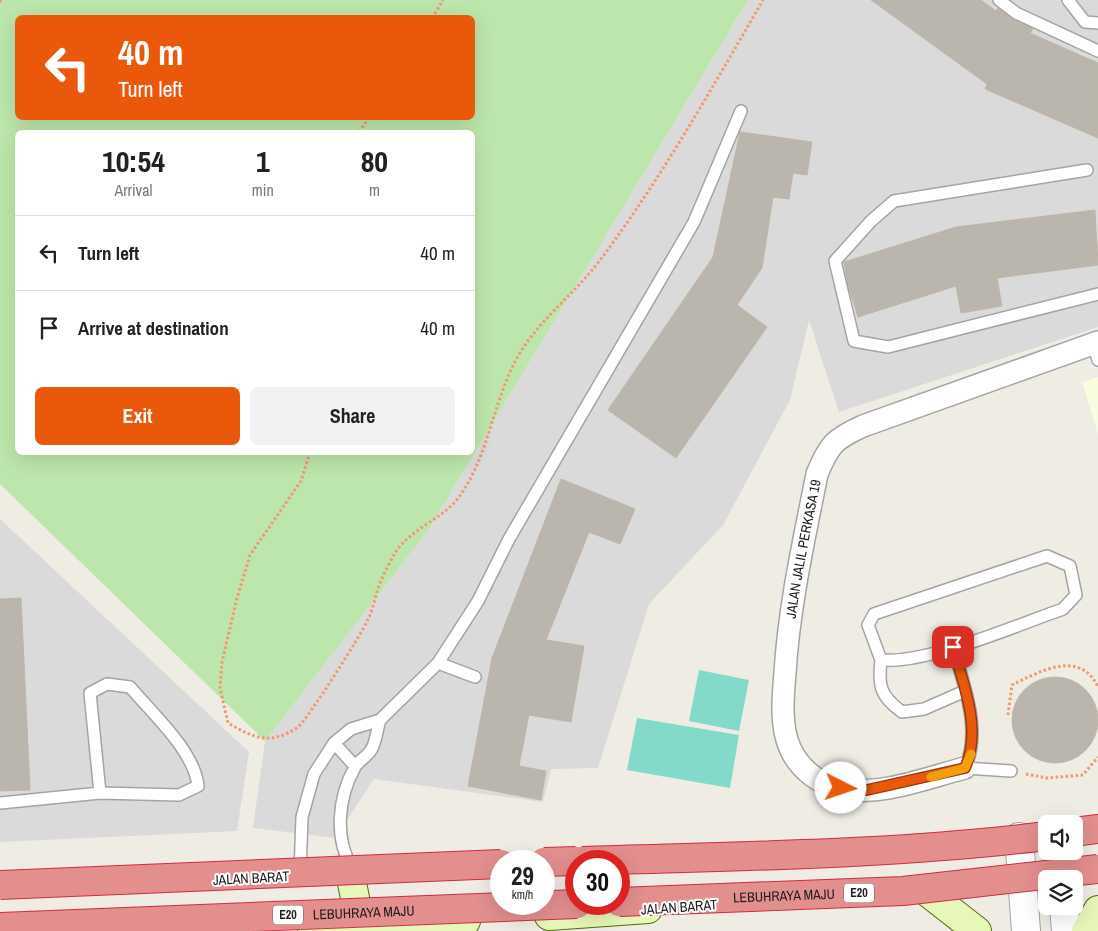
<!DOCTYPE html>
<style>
body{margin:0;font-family:"Archivo Narrow",sans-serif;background:#f2f2f2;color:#222;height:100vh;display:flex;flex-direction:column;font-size:19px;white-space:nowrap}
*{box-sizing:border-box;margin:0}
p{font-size:16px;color:#767676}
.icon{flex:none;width:28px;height:28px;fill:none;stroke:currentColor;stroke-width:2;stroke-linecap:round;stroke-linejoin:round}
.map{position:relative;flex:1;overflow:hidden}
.details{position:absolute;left:15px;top:130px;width:460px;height:325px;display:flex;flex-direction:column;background:#fff;border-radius:8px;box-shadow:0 5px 20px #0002}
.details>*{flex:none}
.hud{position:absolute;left:15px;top:15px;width:460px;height:105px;border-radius:8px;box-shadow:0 5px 20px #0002;background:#ea580c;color:#fff;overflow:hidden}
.tools{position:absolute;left:1038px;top:815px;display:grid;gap:10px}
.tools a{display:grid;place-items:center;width:45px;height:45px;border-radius:8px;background:#fff;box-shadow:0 5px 20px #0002;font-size:25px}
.speed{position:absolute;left:490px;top:850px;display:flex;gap:10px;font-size:25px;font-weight:700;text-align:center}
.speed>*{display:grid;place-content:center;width:65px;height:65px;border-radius:50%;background:#fff;box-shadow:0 5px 20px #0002;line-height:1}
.speed small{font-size:12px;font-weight:400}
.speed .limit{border:8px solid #d22;background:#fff;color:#111}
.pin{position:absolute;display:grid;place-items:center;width:42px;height:42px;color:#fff;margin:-21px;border-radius:10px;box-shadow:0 2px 8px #0006}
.me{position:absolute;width:55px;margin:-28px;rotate:94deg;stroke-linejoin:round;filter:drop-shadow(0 0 4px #0008)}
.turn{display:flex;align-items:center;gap:18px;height:105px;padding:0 20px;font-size:22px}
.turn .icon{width:65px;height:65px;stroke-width:2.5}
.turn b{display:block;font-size:35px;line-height:42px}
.eta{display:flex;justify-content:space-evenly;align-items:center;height:85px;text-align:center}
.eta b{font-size:30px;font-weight:700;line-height:35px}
.primary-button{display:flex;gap:10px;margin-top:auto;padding:10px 20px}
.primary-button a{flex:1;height:58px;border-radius:8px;background:#ea580c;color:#fff;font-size:20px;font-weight:700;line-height:58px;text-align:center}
.primary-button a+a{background:#f2f2f2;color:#222}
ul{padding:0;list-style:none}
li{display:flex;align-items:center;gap:15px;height:75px;padding:0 20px;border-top:1px solid #e0e0e0}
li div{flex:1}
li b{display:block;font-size:19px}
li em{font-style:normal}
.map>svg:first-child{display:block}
.residential{fill:#dbdada}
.education{fill:#f7fddd}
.grass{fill:#bce6ab;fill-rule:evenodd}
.pitch{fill:#84daca}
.building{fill:#bab5ad;stroke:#bfb6a6}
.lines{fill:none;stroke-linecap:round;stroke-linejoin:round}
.service-casing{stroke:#a4a4a4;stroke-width:14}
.minor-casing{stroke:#a4a4a4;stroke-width:24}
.tertiary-casing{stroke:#a4a4a4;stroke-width:30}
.secondary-casing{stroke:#506e0a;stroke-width:30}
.motorway-casing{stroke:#d02c44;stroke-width:30}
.path{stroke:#f3976f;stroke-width:3;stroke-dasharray:2.5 2.5;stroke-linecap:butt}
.service{stroke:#fff;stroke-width:11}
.minor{stroke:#fff;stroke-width:21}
.tertiary{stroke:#fff;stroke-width:28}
.secondary{stroke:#e7f6b9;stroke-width:28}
.motorway{stroke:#e28f8e;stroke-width:28}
.motorway-bridge-casing{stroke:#d02c44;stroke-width:30;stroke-linecap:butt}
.motorway-bridge{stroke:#e28f8e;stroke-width:28}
.route-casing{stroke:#983908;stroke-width:12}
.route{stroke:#ea580c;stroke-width:9}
.slow{stroke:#f59e0b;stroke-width:9}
.labels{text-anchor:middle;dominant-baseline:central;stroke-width:4;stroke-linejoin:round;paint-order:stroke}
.shield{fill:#fff;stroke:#616161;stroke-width:1}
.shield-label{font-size:12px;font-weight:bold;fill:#1d1d1d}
.street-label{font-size:14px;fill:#1d1d1d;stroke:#fff}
</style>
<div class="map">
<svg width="1098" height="931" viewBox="0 0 1098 931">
<rect width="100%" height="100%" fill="#eeece3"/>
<path class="residential" d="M748,0H1098V327L839,412L809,320L790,400L723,525L649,604L598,768L551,769L543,802L374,779L335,838L253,828L265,741L427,532Z
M0,519L249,752L237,831L0,842Z"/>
<path class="education" d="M1098,377V434L1082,382Z"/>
<path class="grass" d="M0,0H748L427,532L265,741L0,484ZM18,18H472V118H18ZM18,132H472V452H18Z"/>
<path class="pitch" d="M699,670L749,680L739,731L689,721Z
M637,718L739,735L730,788L627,770Z"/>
<path class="building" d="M871,0H981L996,11L998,8L1013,20L1033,29L1030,33L1098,63V138L985,89L987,84Z
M740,132L812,142L807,175L793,173L789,199L773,197L762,268L737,305L767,327L676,458L608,410L713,257Z
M1095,210L1098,265L997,278L1002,306L961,313L956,286L858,317L848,285L844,262L956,227Z
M561,479L635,509L620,544L589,532L546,640L584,646L571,722L529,715L519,766L546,771L541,800L468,786L492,658Z
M21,598L30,790L0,791V599Z
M1012 720a43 43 0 1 1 86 0a43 43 0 1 1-86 0Z"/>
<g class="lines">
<g class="service-casing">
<path id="service" d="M999,0L1016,13L1098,51
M1068,0L1085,22L1098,23
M1087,170L894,201L871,221L835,261L854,341L888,347L1098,294
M1093,344L1098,360
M1047,556L1070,566L1076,595L1063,609C1017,625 928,664 881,660L868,625L874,614Z
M953,647C964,686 982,730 965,768L1011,771
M881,660C878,686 880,696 902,712L924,709L965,691
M438,663L475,677
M107,684L130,687C152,713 195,752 198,786L179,795L100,793L90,693Z
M334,743L355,766
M0,803L100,793
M352,868C334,838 338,797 355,767C359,760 367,757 371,750C376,743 377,729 380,720
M300,874L302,817L314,774L334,743L351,729L380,720L438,663L478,601L509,539L694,222L741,111"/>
</g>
<g class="minor-casing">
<g id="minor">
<path id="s1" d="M965,768C926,778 882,796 842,789C820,785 799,769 790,748C780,726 783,696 785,673C789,606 804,540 817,474C829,445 834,439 863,426L1098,342"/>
</g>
</g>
<g class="tertiary-casing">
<path id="tertiary" d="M1019,837L1026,931
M1058,851L1061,879
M1064,906L1066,931"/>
</g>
<g class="secondary-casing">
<path id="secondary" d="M350,873L361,928
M927,892L977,931
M549,916L648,909
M312,931L466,921
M1086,931L1098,910"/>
</g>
<g class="motorway-casing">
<path id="motorway" d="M1074,832L1098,829"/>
</g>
<path class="path" d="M0,2L1,0
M432,18L443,0
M359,132L369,118
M310,452L301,481L250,555L237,598L222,662L220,688L228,723C254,738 270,746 298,727C307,720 362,634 368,619C374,608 375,595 380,583C384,573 390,562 395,553C410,529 443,519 459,497C491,453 493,394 523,348C545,315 578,290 601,259C662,177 712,88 763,0
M1008,715L1012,685C1040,671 1080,649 1098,687
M1026,774L1047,778L1083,775L1098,757"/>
<use href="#service" class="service"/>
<use href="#minor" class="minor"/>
<use href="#tertiary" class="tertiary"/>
<use href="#secondary" class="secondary"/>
<use href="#motorway" class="motorway"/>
<g class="motorway-bridge-casing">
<g id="motorway-bridge">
<path d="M582,861C737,856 892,855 1046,836"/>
<path d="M544,862L576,861"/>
<path d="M0,885L501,864"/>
<path id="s2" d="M619,902L903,891L1098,869"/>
<path id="s3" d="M0,927L577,904"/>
</g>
</g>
<use href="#motorway-bridge" class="motorway-bridge"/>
</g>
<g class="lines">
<g class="route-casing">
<path id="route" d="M841,788L867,790L965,768C982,730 964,686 953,647"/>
</g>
<use href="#route" class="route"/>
<path class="slow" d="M931,777L965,768L971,754"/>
</g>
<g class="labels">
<g class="shield">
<rect x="844" y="883.5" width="30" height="19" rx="4"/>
<rect x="273" y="905.5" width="30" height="19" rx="4"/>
</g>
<g class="shield-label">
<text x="859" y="893">E20</text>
<text x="288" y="915">E20</text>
</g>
<g class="street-label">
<text stroke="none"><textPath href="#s1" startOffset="396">JALAN JALIL PERKASA 19</textPath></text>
<text transform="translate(251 878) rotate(-3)">JALAN BARAT</text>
<text stroke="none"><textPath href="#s2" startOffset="165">LEBUHRAYA MAJU</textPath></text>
<text transform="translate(679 907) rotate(-4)">JALAN BARAT</text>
<text stroke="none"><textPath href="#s3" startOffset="364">LEBUHRAYA MAJU</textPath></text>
</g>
</g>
</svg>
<div class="tools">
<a><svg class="icon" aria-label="sound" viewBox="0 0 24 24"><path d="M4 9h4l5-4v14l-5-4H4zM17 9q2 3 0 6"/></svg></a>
<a><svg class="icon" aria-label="layers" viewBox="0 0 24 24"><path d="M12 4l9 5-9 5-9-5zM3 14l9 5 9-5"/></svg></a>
</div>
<div class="speed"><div>29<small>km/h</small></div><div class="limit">30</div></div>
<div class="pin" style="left:953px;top:647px;background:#d93025"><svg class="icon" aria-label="arrive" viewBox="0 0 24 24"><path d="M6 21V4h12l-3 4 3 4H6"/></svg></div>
<svg class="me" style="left:841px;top:788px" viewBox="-20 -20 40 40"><circle r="19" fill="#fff"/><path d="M0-13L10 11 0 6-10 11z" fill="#ea580c"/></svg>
<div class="hud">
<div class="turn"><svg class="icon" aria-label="left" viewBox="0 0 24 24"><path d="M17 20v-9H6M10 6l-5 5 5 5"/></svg><div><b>40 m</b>Turn left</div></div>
</div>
<section class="details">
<div class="eta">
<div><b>10:54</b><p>Arrival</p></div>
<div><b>1</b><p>min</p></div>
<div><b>80</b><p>m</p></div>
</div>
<ul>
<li><svg class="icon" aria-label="left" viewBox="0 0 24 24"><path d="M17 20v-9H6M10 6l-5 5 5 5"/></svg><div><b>Turn left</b></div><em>40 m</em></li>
<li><svg class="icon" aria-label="arrive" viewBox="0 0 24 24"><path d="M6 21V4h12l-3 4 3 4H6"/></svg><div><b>Arrive at destination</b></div><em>40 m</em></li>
</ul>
<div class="primary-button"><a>Exit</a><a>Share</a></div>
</section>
</div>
